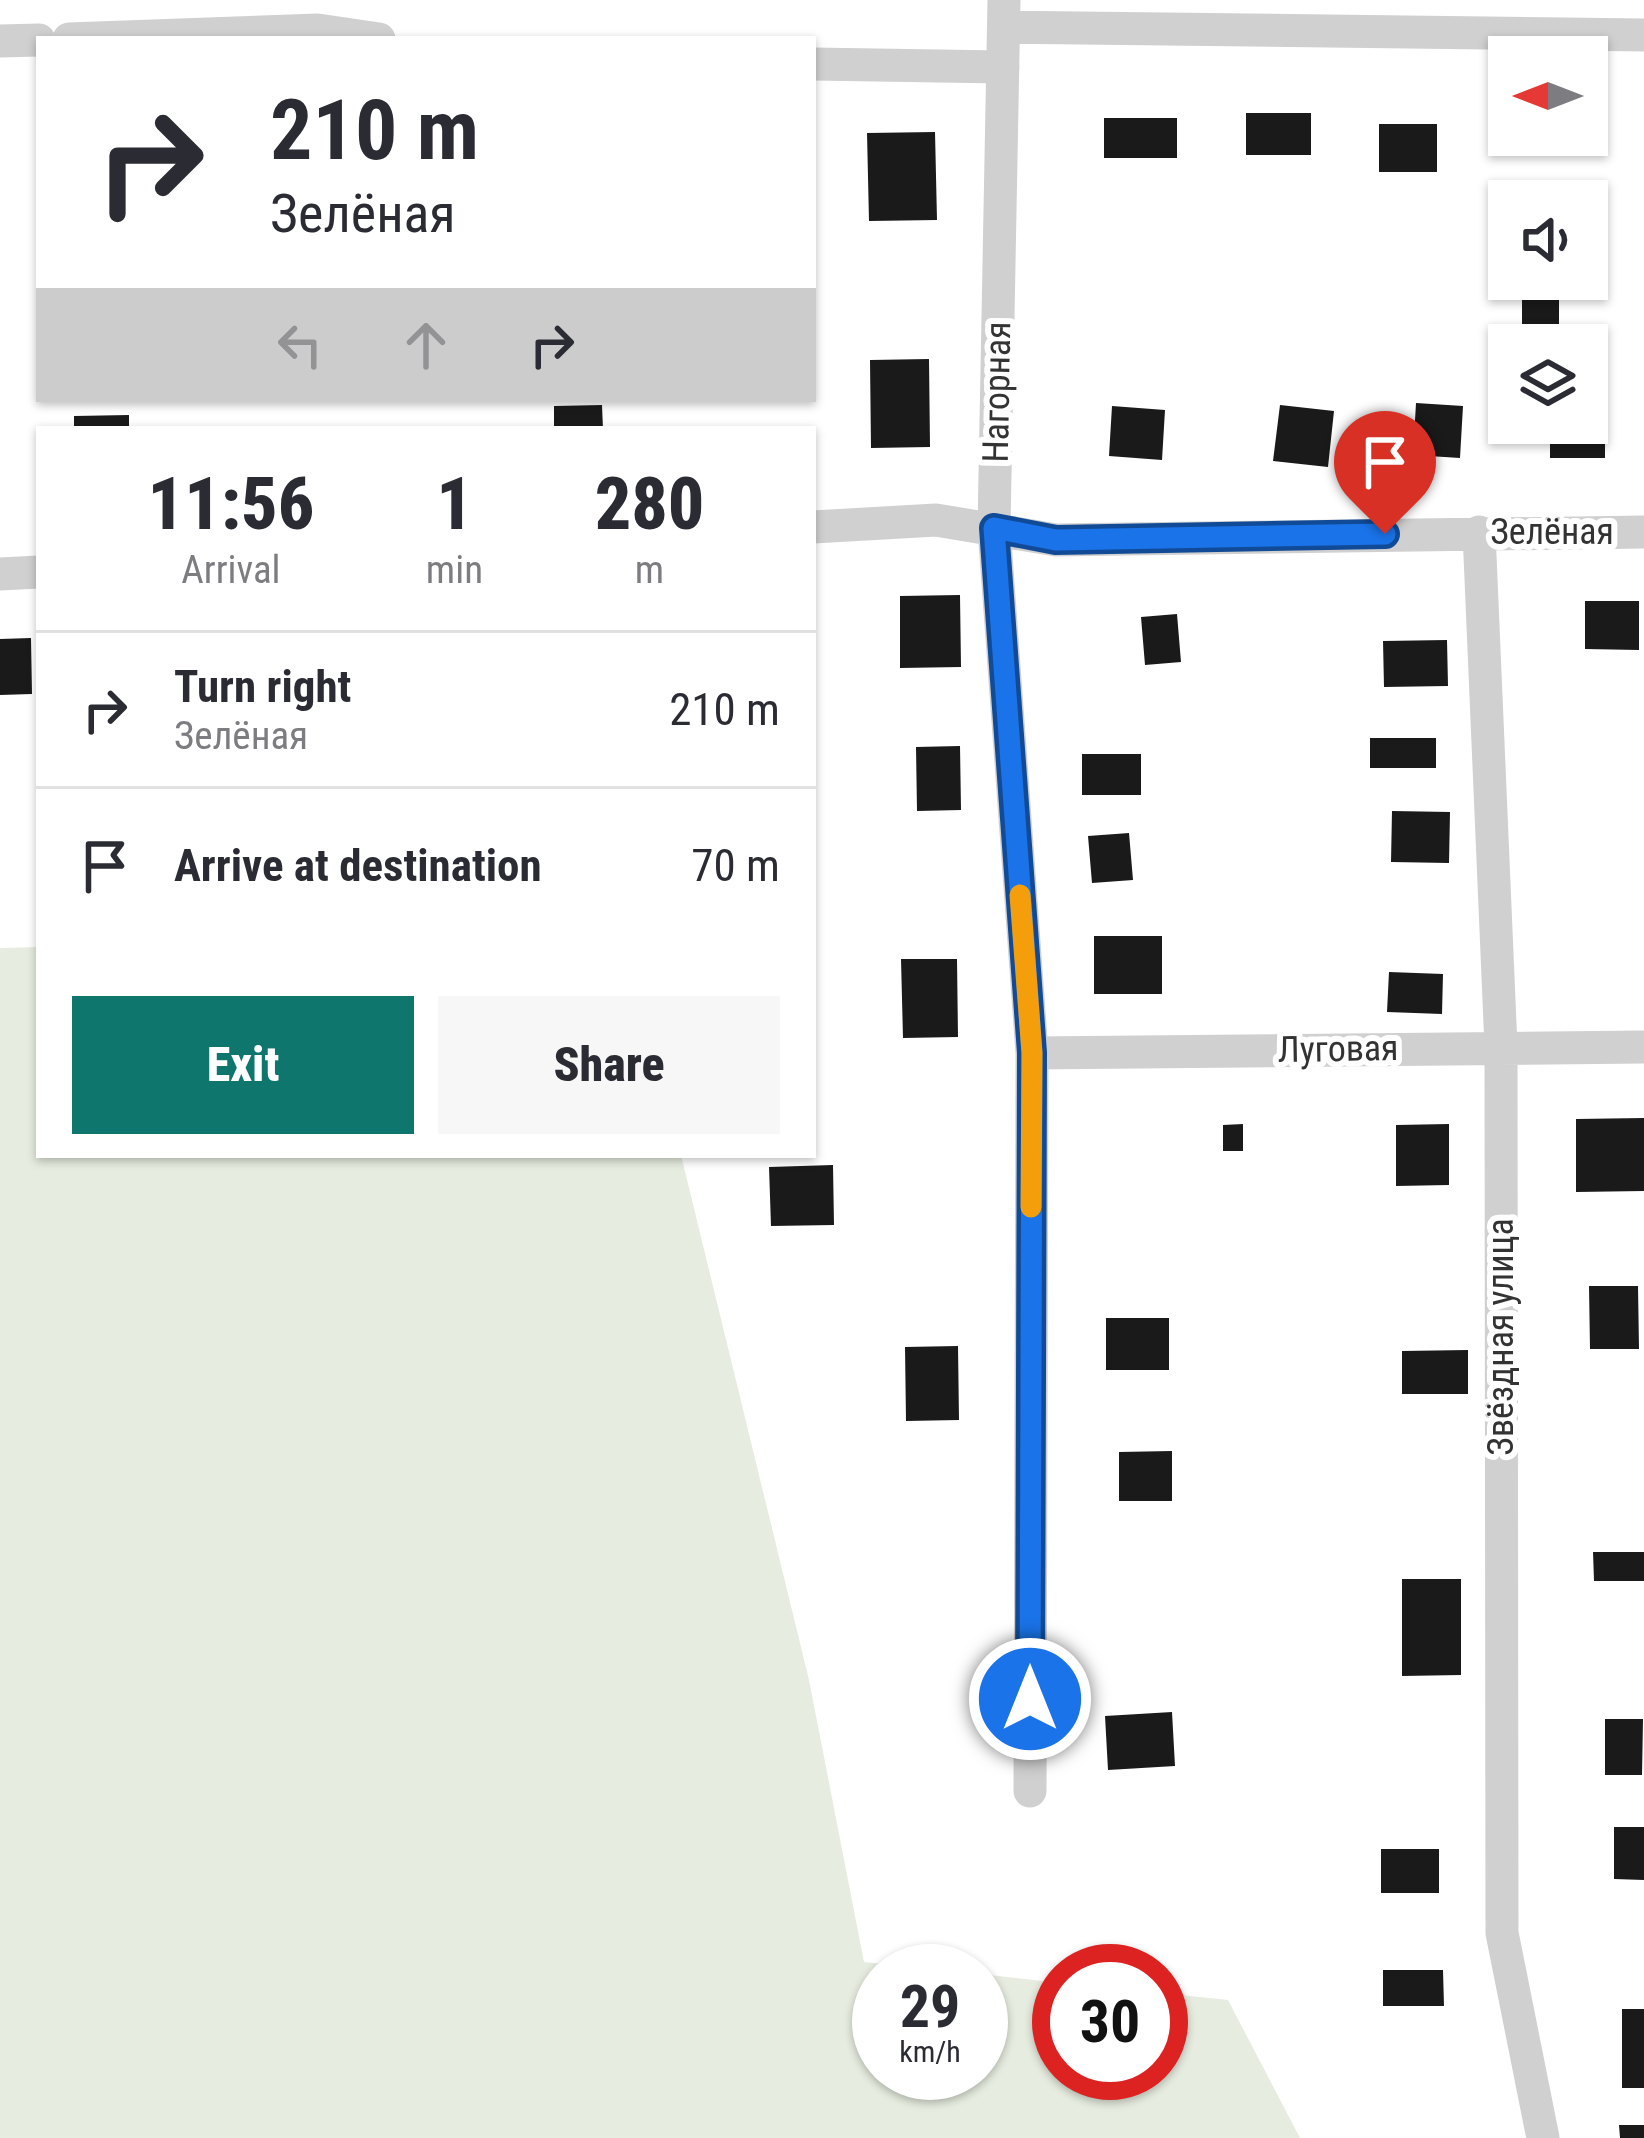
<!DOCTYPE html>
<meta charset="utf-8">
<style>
body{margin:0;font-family:"Roboto Condensed",sans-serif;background:#f7f7f7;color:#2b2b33;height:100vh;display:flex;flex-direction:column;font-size:45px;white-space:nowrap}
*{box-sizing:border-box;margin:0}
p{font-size:39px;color:#7c7c81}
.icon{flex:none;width:66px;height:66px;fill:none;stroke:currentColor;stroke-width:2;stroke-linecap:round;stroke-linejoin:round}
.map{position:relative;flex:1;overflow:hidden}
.panel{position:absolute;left:36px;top:426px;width:780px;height:732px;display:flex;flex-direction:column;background:#fff;border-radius:0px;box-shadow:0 3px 9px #0004}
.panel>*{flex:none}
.banner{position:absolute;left:36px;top:36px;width:780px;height:366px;border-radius:0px;box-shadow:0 3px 9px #0004;background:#fff;color:#2b2b33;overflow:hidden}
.needle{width:78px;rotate:270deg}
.fabs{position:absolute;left:1488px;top:36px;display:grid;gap:24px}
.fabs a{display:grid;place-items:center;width:120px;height:120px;border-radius:0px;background:#fff;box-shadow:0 3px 9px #0004;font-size:60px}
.speed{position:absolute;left:852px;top:1944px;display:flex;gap:24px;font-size:60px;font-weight:700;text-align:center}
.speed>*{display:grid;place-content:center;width:156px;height:156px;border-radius:50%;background:#fff;box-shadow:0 3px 9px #0004;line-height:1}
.speed small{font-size:30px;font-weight:400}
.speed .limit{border:18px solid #d22;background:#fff;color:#111}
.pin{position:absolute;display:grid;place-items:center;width:102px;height:102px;color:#fff;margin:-123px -51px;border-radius:50% 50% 50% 0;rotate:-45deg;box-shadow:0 0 12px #0007}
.pin .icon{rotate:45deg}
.me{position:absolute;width:132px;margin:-66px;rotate:0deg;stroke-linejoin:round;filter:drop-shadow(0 0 9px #0008)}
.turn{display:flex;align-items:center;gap:42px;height:252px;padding:0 36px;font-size:54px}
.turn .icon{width:156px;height:156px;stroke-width:2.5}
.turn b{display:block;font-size:84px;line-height:102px}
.lanes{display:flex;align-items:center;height:114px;padding:0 36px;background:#0003;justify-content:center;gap:60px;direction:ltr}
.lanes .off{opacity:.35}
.eta{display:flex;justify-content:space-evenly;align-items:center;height:204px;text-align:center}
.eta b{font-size:72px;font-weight:800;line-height:84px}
.cta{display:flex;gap:24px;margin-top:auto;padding:24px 36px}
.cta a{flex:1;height:138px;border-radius:0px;background:#0f766e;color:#fff;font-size:48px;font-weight:800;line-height:138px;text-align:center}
.cta a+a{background:#f7f7f7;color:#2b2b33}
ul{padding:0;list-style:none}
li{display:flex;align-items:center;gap:36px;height:156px;padding:0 36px;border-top:3px solid #e1e1e2}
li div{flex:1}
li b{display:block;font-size:45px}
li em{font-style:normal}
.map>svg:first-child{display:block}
.green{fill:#e6ecdf}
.building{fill:#1a1a1a}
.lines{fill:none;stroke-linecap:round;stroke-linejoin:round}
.minor{stroke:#d0d0d0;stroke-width:33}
.route-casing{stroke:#114b97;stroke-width:30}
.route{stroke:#1a73e8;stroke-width:21}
.slow{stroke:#f59e0b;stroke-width:21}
.labels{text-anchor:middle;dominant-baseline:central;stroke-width:12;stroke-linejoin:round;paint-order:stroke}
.street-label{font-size:36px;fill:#333;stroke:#fff}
</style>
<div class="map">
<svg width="1644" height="2138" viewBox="0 0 1644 2138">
<rect width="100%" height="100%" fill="#fff"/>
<path class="green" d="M39,947V1155H681L809,1680L864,1962L948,1971H879V2073H981V1974L1059,1983V2073H1161V1993L1228,2000L1300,2138H0V948Z"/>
<path class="building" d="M1246,113H1311V155H1246Z
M1104,118H1177V158H1104Z
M1379,124H1437V172H1379Z
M935,132L937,220L869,221L867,133Z
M1522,291H1559V329H1522Z
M929,359L930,447L871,448L870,360Z
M1416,403L1463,406L1460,458L1413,455Z
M602,405L603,429H554V406Z
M1280,405L1334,411L1328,467L1273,461Z
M1112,406L1165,410L1162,460L1109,456Z
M129,415V429H74V416Z
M1587,417H1605V458H1550V423H1587Z
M960,595L961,667L900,668V596Z
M1585,601H1639V650L1585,649Z
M1177,614L1181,662L1145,665L1141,617Z
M31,638L32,694L0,695V639Z
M1447,640L1448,686L1384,687L1383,641Z
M1370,738H1436V768H1370Z
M960,746L961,810L917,811L916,747Z
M1082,754H1141V795H1082Z
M1392,811L1450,812L1449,863L1391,862Z
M1129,833L1133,880L1092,883L1088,836Z
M1094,936H1162V994H1094Z
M901,959H957L958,1037L903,1038Z
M1389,972L1443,974L1442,1014L1387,1012Z
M1644,1118V1191L1576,1192V1119Z
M1243,1124V1151H1223V1125Z
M1449,1124V1185L1396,1186V1125Z
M833,1165L834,1225L771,1226L769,1167Z
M1589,1286H1638L1639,1349H1590Z
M1106,1318H1169V1370H1106Z
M958,1346L959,1420L906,1421L905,1347Z
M1468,1350V1394H1402V1351Z
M1172,1451V1501H1119V1452Z
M1593,1552H1644V1581H1594Z
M1402,1579H1461V1675L1402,1676Z
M1172,1712L1175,1766L1108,1770L1105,1716Z
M1605,1719H1643L1642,1775H1605Z
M1614,1827H1644V1880L1614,1879Z
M1381,1849H1439V1893H1381Z
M1383,1970H1443L1444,2006H1383Z
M1622,2009H1644V2088H1622Z
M1619,2125H1644V2138H1620Z"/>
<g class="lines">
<path class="minor" d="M1004,0L994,528L1032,1053L1030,1791
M1004,27L1644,35
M69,39L318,30L379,39
M0,41L39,40
M813,64L1003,67
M813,527L936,520L1056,540L1644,532
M1479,532L1501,1047L1502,1933L1543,2138
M0,574L39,572
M1032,1053L1644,1047"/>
</g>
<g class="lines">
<g class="route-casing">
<path id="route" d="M1030,1699L1032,1053L994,528L1056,540L1385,534"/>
</g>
<use href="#route" class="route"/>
<path class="slow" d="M1020,895L1032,1053L1031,1207"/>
</g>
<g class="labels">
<g class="street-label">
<text transform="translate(997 392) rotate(-89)">Нагорная</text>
<text x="1552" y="532">Зелёная</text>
<text transform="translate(1338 1049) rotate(-1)">Луговая</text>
<text transform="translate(1501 1337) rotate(-90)">Звёздная улица</text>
</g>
</g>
</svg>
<div class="fabs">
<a><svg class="needle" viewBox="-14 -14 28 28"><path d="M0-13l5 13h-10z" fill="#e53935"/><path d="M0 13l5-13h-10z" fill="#7c7c81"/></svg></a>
<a><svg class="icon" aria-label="sound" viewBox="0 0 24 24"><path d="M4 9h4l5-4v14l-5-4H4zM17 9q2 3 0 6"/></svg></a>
<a><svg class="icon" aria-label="layers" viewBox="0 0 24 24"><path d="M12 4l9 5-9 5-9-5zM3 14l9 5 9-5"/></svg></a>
</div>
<div class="speed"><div>29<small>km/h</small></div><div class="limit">30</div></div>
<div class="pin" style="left:1385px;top:534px;background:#d93025"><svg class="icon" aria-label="arrive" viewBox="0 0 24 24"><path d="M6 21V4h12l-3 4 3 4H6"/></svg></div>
<svg class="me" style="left:1030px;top:1699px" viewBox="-20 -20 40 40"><circle r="17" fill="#1a73e8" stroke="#fff" stroke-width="3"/><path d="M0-11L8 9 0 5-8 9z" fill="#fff"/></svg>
<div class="banner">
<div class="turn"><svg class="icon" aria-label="right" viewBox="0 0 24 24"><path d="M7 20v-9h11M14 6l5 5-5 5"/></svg><div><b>210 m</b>Зелёная</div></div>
<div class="lanes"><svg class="icon off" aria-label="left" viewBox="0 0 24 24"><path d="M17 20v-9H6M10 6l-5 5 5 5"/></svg><svg class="icon off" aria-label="ahead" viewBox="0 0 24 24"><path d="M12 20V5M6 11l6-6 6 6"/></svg><svg class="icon" aria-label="right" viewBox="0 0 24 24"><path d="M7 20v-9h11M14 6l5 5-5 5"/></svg></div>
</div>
<section class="panel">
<div class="eta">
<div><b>11:56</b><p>Arrival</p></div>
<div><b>1</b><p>min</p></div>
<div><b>280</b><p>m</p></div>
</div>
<ul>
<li><svg class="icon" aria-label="right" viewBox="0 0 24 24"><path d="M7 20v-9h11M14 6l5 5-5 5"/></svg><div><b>Turn right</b><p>Зелёная</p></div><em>210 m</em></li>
<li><svg class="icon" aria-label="arrive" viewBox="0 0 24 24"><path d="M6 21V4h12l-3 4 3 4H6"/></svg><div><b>Arrive at destination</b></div><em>70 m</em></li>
</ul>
<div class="cta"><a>Exit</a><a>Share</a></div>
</section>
</div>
